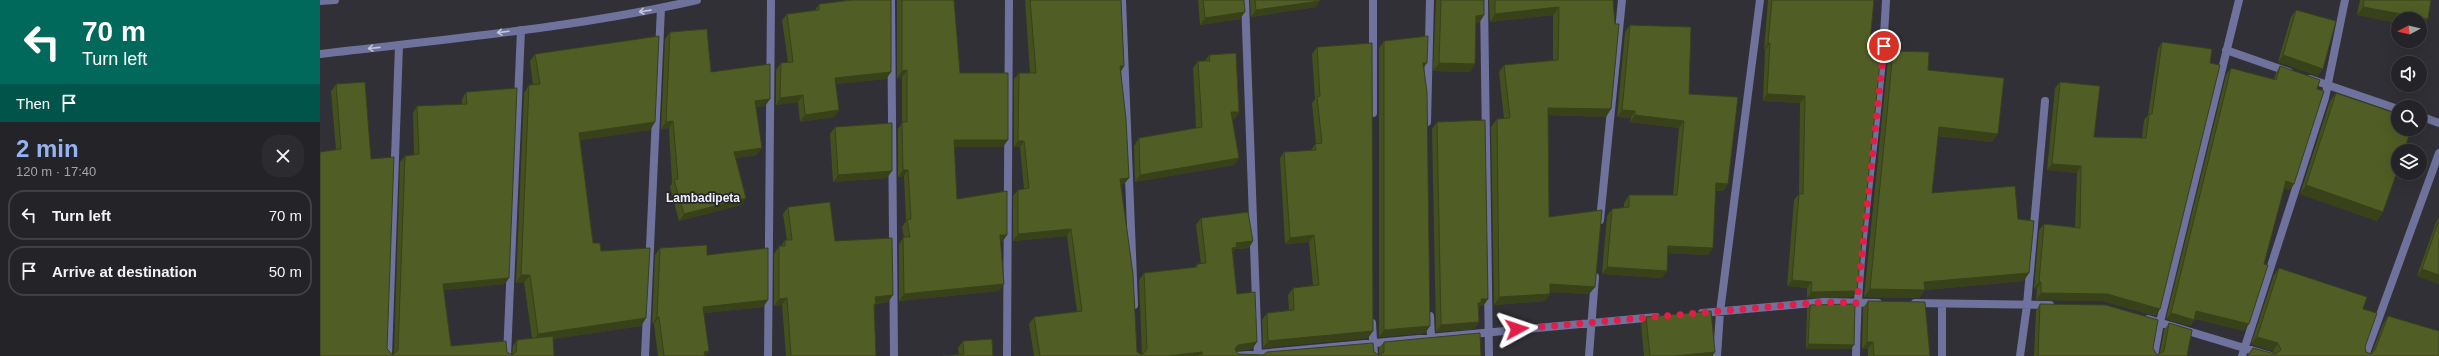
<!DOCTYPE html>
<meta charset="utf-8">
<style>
body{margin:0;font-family:Arial,sans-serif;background:#2c2c30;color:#f1f3f6;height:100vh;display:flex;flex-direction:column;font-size:15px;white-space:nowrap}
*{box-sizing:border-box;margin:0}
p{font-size:13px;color:#a3a4a8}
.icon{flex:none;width:22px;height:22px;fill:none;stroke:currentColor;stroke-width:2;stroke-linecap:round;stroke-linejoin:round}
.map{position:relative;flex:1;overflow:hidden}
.drawer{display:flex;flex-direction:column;background:#242428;width:320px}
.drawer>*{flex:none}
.hud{background:#00695c;color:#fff;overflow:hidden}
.needle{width:26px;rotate:263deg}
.fabs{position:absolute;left:2071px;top:12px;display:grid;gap:8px}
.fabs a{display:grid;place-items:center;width:36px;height:36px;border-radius:50%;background:#242428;box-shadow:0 4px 16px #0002,0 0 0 1px #414145;font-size:20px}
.pin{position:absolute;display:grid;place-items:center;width:34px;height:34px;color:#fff;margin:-17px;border:2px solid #fff;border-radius:50%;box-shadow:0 1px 4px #0007}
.me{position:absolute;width:44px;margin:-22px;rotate:85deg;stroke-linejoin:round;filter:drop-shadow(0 0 3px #0008)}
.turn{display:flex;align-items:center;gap:14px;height:84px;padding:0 16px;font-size:18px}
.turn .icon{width:52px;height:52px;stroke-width:2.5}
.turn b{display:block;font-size:28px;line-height:34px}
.then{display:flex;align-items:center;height:38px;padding:0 16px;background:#0003;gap:8px;font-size:15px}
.round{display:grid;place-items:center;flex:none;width:42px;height:42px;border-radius:16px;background:#2c2c30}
.headline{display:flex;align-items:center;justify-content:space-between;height:68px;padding:0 16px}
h1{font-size:24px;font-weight:700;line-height:30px;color:#95b2f1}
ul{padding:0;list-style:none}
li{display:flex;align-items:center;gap:12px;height:50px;margin:0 8px 6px;padding:0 8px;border:2px solid #414145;border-radius:16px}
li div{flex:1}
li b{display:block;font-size:15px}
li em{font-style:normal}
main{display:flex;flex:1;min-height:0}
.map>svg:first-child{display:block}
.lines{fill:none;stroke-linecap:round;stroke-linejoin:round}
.minor{stroke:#6f729c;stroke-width:8}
.tertiary{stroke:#6f729c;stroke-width:8}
.wall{fill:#45501f}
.shaded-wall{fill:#384119}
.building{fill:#505d24;stroke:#384119}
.oneway{stroke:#c3c5d6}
.route{stroke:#e11d48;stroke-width:7;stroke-dasharray:0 12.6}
.labels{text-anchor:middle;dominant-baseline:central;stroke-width:3.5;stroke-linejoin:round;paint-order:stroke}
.neighbourhood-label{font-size:12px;font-weight:bold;fill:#f0f1f5;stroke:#26262c}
</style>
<main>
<section class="drawer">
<div class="hud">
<div class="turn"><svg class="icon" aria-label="left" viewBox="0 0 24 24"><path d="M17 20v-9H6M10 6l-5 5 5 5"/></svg><div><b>70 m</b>Turn left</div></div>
<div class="then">Then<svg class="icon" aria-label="arrive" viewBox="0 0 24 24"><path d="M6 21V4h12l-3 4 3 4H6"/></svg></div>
</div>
<div class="headline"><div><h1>2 min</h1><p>120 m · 17:40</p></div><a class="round"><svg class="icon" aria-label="close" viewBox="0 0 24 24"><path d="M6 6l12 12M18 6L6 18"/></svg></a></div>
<ul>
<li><svg class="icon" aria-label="left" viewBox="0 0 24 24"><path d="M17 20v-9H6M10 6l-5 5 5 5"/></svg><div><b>Turn left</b></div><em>70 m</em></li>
<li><svg class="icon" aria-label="arrive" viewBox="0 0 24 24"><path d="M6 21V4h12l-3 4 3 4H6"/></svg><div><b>Arrive at destination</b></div><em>50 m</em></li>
</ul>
</section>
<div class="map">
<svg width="2119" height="356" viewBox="0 0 2119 356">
<rect width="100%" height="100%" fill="#303036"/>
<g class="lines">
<path class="minor" d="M571,0L574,356
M802,0L814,305
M925,0L938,356
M1164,0L1169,356
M1906,50L1969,72
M1990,79L2078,109
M1053,113V0
M2100,116L2119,123
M1107,122L1110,0
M1280,220L1302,0
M1595,303L1730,305
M1622,304V356
M1382,313L1504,302L1558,303
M1110,316L1111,337
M1828,319L1951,356
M1052,323L1054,356
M68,356L79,45
M187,356L201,30
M325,356L341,8
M448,356L451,0
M687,356L689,0
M916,356L1336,317
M1269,356L1275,277
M1397,356L1400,312L1440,0
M1536,356C1537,237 1561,119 1566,0
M1700,356L1707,305L1725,101
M1834,356L1840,322L1919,0
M1922,356L2005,98L2025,0
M2045,356L2119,153"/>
<path class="tertiary" d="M0,1L15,0
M0,54C125,39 255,28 377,0"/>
</g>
<path class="wall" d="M529,0H571V72L566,79L515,84L519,110L514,117L480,122L478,102L456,105V70L461,63L468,62L462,20L467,14L495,10L499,4Z
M577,0H634L640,73L683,147H634L637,199L687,235L682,242H680L684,284L679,291L579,301V244L584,237L582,227L586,221L584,176L578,177V129L582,123V77L577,78Z
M705,0H801L804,66L801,71L809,178L804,184L801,185L817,352L822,355L819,280L824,273L875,267L877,264H881L876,225L881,218L929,248L915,249L913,252L917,294L937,342L932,349L916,351L918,354L943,355L1054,352L1059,355V348L1064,342L1161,356H714L709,324L714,317L757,312L747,236L693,241V196L698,190L704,189L700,147H694V79L699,73H710Z
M878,0H924L920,19L880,25Z
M930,0H1000L996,7L931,17Z
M1116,0H1164V15L1159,23H1156L1155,64L1150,72L1113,71Z
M1169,0H1293L1286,117L1228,115L1229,217L1275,287L1269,294L1230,292V294L1225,301L1174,305L1171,127L1177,119H1184L1179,72L1184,65L1233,60V15L1170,22Z
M1448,0H1554L1549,52L1533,297L1487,298V288L1467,286L1474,200L1479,194L1480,103L1443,101L1445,50H1444Z
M2040,0H2111L2102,28L2037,15Z
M1976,10L1998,76L1958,62L1971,17Z
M1310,25L1369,94L1408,184L1403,191H1395L1393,248L1388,255L1348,253L1347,271L1342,278L1282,274L1287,216L1292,209L1304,208V203L1309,195H1353L1359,128L1310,122L1311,118L1297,117L1305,32Z
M350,32L391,72L450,99L445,106L436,107L437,155L416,158L426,198L421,205L359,221L350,187L352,183L349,128L341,129L345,39Z
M1064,41L1104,68L1110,326L1105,333L1059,337V48Z
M1842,42L1836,316L1782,301L1716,300L1717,289L1714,288L1719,230L1724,224L1755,227L1757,173L1727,170L1735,88L1740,82L1774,137L1822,138L1824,120L1828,115L1838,49Z
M997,47L1053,331L1048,338L943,348L942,320L947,313L969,310L968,295L973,288L993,285L989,242L965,244L960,158L964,152L991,150L995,144H996L992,103L995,99L992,54Z
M1573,51L1608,70L1672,142L1618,136L1612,193L1704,281L1605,290L1599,298L1544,297L1568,59Z
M215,54L335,122L330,130L260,140L273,243L281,251L326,318L321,326L233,339L234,356H0L16,150L11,91L16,84L67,349L73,355L74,354L80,162L85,156L94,155L93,113L97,106L142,104V99L146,92L185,284L123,290L131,346L187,352L192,355L193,346L197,340L212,338L204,282L196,283L204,93L209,85H213L210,61Z
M889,55L919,112L915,119H912L919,158L914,165L815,182L814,146L819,138L876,128L873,68L878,61H885Z
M1960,66L1974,184L1970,190L1964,188L1924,331L1875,319L1870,326L1846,319L1906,75L1911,68L1954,79L1956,73Z
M2016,93L2063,212L2057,221L1980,194L2010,101Z
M1117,122L1168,299L1163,306H1159V322L1154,329L1116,332L1112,129Z
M515,127L567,178L513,182L510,134Z
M468,207L515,241L573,295L568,302L556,304L554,307L556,356H466L462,305L454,306V254L459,246H461L465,240H467L463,214Z
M2119,217V284L2097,276L2116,222Z
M340,248L387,255L448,300L443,307L383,313L389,351L385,356H338L334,324H332L335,255Z
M1959,268L2043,309L2045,347L2046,352L2051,354L2052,353L2063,324L2068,316L2119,356H1927L1933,348L1954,354L1953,351L1931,344L1954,275Z
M1548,301L1610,356H1548V349H1542L1543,308Z
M1720,304L1833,348L1837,355L1840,353L1844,330L1849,323L1867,356H1714L1716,311Z
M1490,305L1531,349H1486L1487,309Z
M1326,317L1395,352L1392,356H1324L1321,324Z
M643,341L673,356L639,354L638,348Z"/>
<path class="shaded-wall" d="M1000,1L996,7L931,17L936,10Z
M1239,7L1233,15L1170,22L1175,14Z
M2043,7L2108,19L2102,28L2100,27V19H2078V23L2037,15Z
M925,12L920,19L880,25L885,18Z
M1164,15L1159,23L1151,24L1156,16Z
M1448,43H1450L1445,50H1444Z
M1963,55L2003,69L1998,76L1958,62Z
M1103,63H1107L1102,70Z
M1119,63L1155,64L1150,72L1113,71Z
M800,66H804L800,73Z
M587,70L582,77L577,78L582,71Z
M571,72L566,79L510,85L515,78Z
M1447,94L1485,96L1480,103L1443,101Z
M483,95L478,102L456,105L460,98Z
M450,99L445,106L430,108L435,101Z
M1228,108L1291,109L1286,117L1223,115Z
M519,110L514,117L480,122L485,115Z
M1302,110L1315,111L1311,118L1297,117Z
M911,112H919L915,119H906Z
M1315,115L1364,121L1359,128L1310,122Z
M353,121L349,128L341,129L346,122Z
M335,122L330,130L254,141L259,133Z
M1619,127L1678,134L1672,142L1613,135Z
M634,140H688L683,147H629Z
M698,141H704L700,147H694Z
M442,148L437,155L409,159L414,152Z
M919,158L914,165L815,182L820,175Z
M1732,164L1761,166L1757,173L1727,170Z
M583,170H588L584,176L578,177Z
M572,171L567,178L513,182L518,175Z
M809,178L804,184L795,186L800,179Z
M1966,181L1974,184L1970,190L1962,188Z
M1396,183L1408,184L1403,191L1391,190Z
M1986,185L2063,212L2057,221L1980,194Z
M426,198L421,205L359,221L364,214Z
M751,229L747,236L693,241L698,234Z
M680,235H687L682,242H675Z
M994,235L989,242L965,244L970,238Z
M933,241L929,248L915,249L912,254V248L916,243Z
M1348,246L1393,248L1388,255L1343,253Z
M1287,267L1347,271L1342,278L1282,274Z
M2102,269L2119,275V284L2097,276Z
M1709,273L1704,281L1605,290L1599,298L1544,297L1550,289L1604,282Z
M201,275H210L204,282L196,283Z
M189,278L185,284L118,291L123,284Z
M1472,280L1492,282L1487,288L1467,286Z
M1719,282H1721L1717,289L1714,288Z
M684,284L679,291L579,301L584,294Z
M1230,284L1275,287L1269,294L1224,292Z
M1537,291L1533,297L1487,298L1491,292Z
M1721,293L1787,294L1840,309L1836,316L1782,301L1716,300Z
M1230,294L1225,301L1174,305L1179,297Z
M573,295L568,302L550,304L555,297Z
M467,298L462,305L454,306L459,299Z
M1161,299H1168L1163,306H1159L1156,310H1154Z
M448,300L443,307L378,314L383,307Z
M1876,311L1929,324L1924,331L1871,318Z
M1851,313L1874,320L1870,326L1846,319Z
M337,317H339L334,324H332Z
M326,318L321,326L213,342L218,334Z
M1159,322L1154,329L1116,332L1121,325Z
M1110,326L1105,333L1059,337L1064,330Z
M1053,331L1048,338L943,348L948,341Z
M1937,337L1958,343L1953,351L1931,344Z
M937,342L932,349L913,351L918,345Z
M1547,342H1553L1548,349H1542Z
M1488,344L1534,345L1531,349H1486Z
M389,351L385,356H382L384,352Z
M882,352L879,356H848Z
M1395,352L1392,356H1354Z"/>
<path class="building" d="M532,0H571V72L515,78L519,110L485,115L483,95L460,98L461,63L473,62L467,14L499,10V4Z
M582,0H634L640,73H688V140H634L637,199L687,191V235H680L684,284L584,294L583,237H590L587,220L591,219L588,170H583L582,122H587V70L582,71Z
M710,0H801L804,66H800L806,119L809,178L800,179L813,274L817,352L822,355L827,349L824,273L877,267V264L886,263L881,218L928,212L933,241L916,243L917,247L912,248L917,294L935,292L937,342L918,345L915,349L918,354L943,355L947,352L1053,343L1054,352L1059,355L1064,352V342L1160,333L1161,356H882V352L848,356H720L714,317L762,311L751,229L698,234V190L709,188L704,141H698L699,73H716Z
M883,0H924L925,12L885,18Z
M935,0H1000V1L936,10Z
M1121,0H1164V15L1156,16L1155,64L1119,63Z
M1175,0H1293L1295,24H1299L1291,109L1228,108L1229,217L1282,210L1275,287L1230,284V294L1179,297L1177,119L1190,118L1184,65L1238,60L1239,7L1175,14Z
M1452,0H1554L1549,52H1561L1537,291L1491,292L1492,282L1472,280L1479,194H1483L1485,96L1447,94L1450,43H1448Z
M2044,0H2111L2108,19L2043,7Z
M1976,10L2016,21L2003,69L1963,55Z
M1310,25L1371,27L1369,94L1418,97L1408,184L1396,183L1393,248L1348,246L1347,271L1287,267L1292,209L1309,207V195H1357L1364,121L1315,115V111L1302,110Z
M387,29L391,72L450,64V99L435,101L442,148L414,152L426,198L364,214L354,180L358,179L353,121L346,122L350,32Z
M339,36L335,122L259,133L273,243H280L281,251L330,248L326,318L218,334L210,275H201L209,85L220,84L215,54Z
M1108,36L1107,63H1103L1107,92L1110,326L1064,330V41Z
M1842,42L1892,49L1890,63L1900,65L1840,309L1787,294L1721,293V282H1719L1724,224L1760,228L1761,166L1732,164L1740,82L1780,86L1774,137L1826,138L1829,114H1832Z
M1052,43L1053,331L948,341L947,313L974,310L973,288L999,285L994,235L970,238L964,152L996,150L995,144L1002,143L997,97L1000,96L997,47Z
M1573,51L1609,52L1608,70L1684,78L1678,134L1619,127L1612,193L1695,186L1698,219L1714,221L1709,273L1604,282L1605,290L1550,289Z
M916,53L919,112H911L919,158L820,175L819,138L882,127L878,61H890L889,55Z
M1960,66L2000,80L1997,89L2004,91L1974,184L1966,181L1944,264L1948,265L1929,324L1876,311L1874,320L1851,313L1911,68L1956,80Z
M45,82L51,159L74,157L67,349L73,355L78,350L85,156L99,154L97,106L147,104L146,92L197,88L189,278L123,284L131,346L186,341L187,352L192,355L196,352L197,340L233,336L234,356H0V152L21,149L16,84Z
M2016,93L2078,114V129H2091L2084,151H2078V169L2063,212L1986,185Z
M1165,120L1168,299H1161V303H1158L1159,322L1121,325L1117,122Z
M572,123V171L518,175L515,127Z
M510,202L515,241L572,238L573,295L555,297L556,304H554L556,356H471L467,298L459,299V246H465V240H472L468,207Z
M2119,220V275L2102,269Z
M387,245V255L448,248V300L383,307L389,351L384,352L385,356H344L339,317H337L340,248Z
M1959,268L2047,297L2043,309L2057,313L2045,347L2046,352L2051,354L2055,350L2068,316L2119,331V356H1928L1929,354L1933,348L1955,354L1961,350L1958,343L1937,337Z
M1548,301L1605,302L1610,356H1554L1553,342H1547Z
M1535,304L1534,345L1488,344L1490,305Z
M1720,304L1786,305L1838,320L1833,348L1837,355L1844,351L1849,323L1872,330L1867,356H1718Z
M1391,311L1395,352L1354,356H1330L1326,317Z
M672,339L673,356H623L644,354L643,341Z"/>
<defs><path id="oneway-shaft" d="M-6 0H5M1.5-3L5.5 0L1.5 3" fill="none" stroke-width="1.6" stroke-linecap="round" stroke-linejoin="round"/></defs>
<g class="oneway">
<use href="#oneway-shaft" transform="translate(325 11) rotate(172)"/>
<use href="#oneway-shaft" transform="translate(183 32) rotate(173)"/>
<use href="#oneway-shaft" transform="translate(54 48) rotate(174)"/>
</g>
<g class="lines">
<path class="route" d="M1197,329L1504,302L1537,303L1564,46"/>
</g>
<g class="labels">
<g class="neighbourhood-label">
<text x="383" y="198">Lambadipeta</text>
</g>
</g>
</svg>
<div class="fabs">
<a><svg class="needle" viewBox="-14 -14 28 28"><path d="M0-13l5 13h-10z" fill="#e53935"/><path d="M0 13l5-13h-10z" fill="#a3a4a8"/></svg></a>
<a><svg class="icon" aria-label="sound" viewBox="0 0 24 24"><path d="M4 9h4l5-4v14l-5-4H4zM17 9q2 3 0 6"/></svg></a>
<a><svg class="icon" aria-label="search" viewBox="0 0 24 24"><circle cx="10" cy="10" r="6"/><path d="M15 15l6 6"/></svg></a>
<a><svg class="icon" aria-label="layers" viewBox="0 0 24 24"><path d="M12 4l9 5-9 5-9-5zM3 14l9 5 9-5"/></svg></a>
</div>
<div class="pin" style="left:1564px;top:46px;background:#d93025"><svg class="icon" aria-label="arrive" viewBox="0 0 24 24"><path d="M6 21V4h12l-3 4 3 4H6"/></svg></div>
<svg class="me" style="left:1197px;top:329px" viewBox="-20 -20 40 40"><path d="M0-17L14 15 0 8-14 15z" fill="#e11d48" stroke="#fff" stroke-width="4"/></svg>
</div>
</main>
